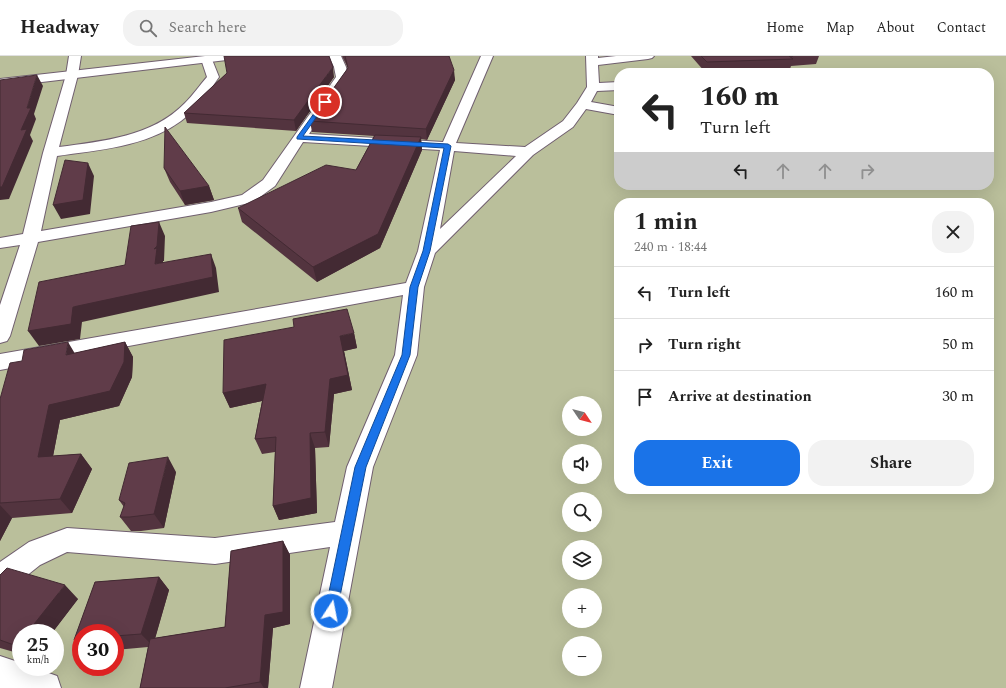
<!DOCTYPE html>
<meta charset="utf-8">
<style>
body{margin:0;font-family:Spectral,serif;background:#f2f2f2;color:#222;height:100vh;display:flex;flex-direction:column;font-size:15px;white-space:nowrap}
*{box-sizing:border-box;margin:0}
p{font-size:13px;color:#767676}
.icon{flex:none;width:22px;height:22px;fill:none;stroke:currentColor;stroke-width:2;stroke-linecap:round;stroke-linejoin:round}
.map{position:relative;flex:1;overflow:hidden}
.drawer{position:absolute;left:614px;top:142px;width:380px;height:296px;display:flex;flex-direction:column;background:#fff;border-radius:16px;box-shadow:0 4px 16px #0002}
.drawer>*{flex:none}
.guide{position:absolute;left:614px;top:12px;width:380px;height:122px;border-radius:16px;box-shadow:0 4px 16px #0002;background:#fff;color:#222;overflow:hidden}
.needle{width:26px;rotate:125deg}
.controls{position:absolute;left:562px;top:340px;display:grid;gap:8px}
.controls a{display:grid;place-items:center;width:40px;height:40px;border-radius:50%;background:#fff;box-shadow:0 4px 16px #0002;font-size:20px}
.speed{position:absolute;left:12px;top:568px;display:flex;gap:8px;font-size:20px;font-weight:700;text-align:center}
.speed>*{display:grid;place-content:center;width:52px;height:52px;border-radius:50%;background:#fff;box-shadow:0 4px 16px #0002;line-height:1}
.speed small{font-size:10px;font-weight:400}
.speed .limit{border:6px solid #d22;background:#fff;color:#111}
.pin{position:absolute;display:grid;place-items:center;width:34px;height:34px;color:#fff;margin:-17px;border:2px solid #fff;border-radius:50%;box-shadow:0 1px 4px #0007}
.me{position:absolute;width:44px;margin:-22px;rotate:11deg;stroke-linejoin:round;filter:drop-shadow(0 0 3px #0008)}
.turn{display:flex;align-items:center;gap:14px;height:84px;padding:0 20px;font-size:18px}
.turn .icon{width:52px;height:52px;stroke-width:2.5}
.turn b{display:block;font-size:28px;line-height:34px}
.lanes{display:flex;align-items:center;height:38px;padding:0 20px;background:#0003;justify-content:center;gap:20px;direction:ltr}
.lanes .off{opacity:.35}
.round{display:grid;place-items:center;flex:none;width:42px;height:42px;border-radius:16px;background:#f2f2f2}
.head{display:flex;align-items:center;justify-content:space-between;height:68px;padding:0 20px}
h1{font-size:24px;font-weight:700;line-height:30px}
.action{display:flex;gap:8px;margin-top:auto;padding:8px 20px}
.action a{flex:1;height:46px;border-radius:16px;background:#1a73e8;color:#fff;font-size:16px;font-weight:700;line-height:46px;text-align:center}
.action a+a{background:#f2f2f2;color:#222}
ul{padding:0;list-style:none}
li{display:flex;align-items:center;gap:12px;height:52px;padding:0 20px;border-top:1px solid #e0e0e0}
li div{flex:1}
li b{display:block;font-size:15px}
li em{font-style:normal}
header{display:flex;align-items:center;gap:24px;box-sizing:border-box;height:56px;padding:0 20px;background:#fff;border-bottom:1px solid #e0e0e0}
header strong{font-size:19px}
nav{display:flex;gap:22px;margin-inline-start:auto;font-size:14px}
.search{width:280px;height:36px;background:#f2f2f2;display:flex;align-items:center;gap:10px;box-sizing:border-box;padding:0 14px;border-radius:16px;color:#767676;font-size:15px}
.map>svg:first-child{display:block}
.green{fill:#babf9b;fill-rule:evenodd}
.lines{fill:none;stroke-linecap:round;stroke-linejoin:round}
.minor-casing{stroke:#705f6f;stroke-width:2}
.tertiary-casing{stroke:#705f6f;stroke-width:2}
.minor{fill:#fff;fill-rule:evenodd}
.tertiary{fill:#fff;fill-rule:evenodd}
.wall{fill:#53343f}
.shaded-wall{fill:#432a33}
.building{fill:#603c49;stroke:#432a33}
.route{fill:#1a73e8;stroke:#114b97}
</style>
<header>
<strong>Headway</strong>
<div class="search"><svg class="icon" aria-label="search" viewBox="0 0 24 24"><circle cx="10" cy="10" r="6"/><path d="M15 15l6 6"/></svg>Search here</div>
<nav><a>Home</a><a>Map</a><a>About</a><a>Contact</a></nav>
</header>
<div class="map">
<svg width="1006" height="632" viewBox="0 0 1006 632">
<rect width="100%" height="100%" fill="#f4e1f3"/>
<path class="green" d="M0,0H1006V632H0ZM619,17H989V129H619ZM619,147H989V433H619ZM569,347H595V373H569ZM569,395H595V421H569ZM569,443H595V469H569ZM569,491H595V517H569ZM569,539H595V565H569ZM21,577H55V611H21ZM81,577H115V611H81ZM569,587H595V613H569Z"/>
<g class="lines">
<g class="minor-casing">
<path id="minor" d="M69,0H81L78,19L59,91C103,85 152,81 185,47C193,39 200,29 207,21L201,3L203,1H211L219,21C208,37 196,54 181,65C146,91 98,94 57,100L41,175L211,146L242,139L263,124L336,21L334,11L329,0H341L346,11L348,21L309,78L443,86L481,0H493L456,87L525,91L563,65L577,47L587,31L586,0H598V2L616,0H654L652,2L648,3L598,9L599,27L619,26V34L597,35L591,46L619,51V59L586,53L573,71L533,99L435,197L424,231L417,299L373,411L332,632H300L330,491L215,508L67,496L40,509L25,521L10,536L0,540V506L29,486L67,472L215,482L335,466L347,411L395,299L403,239L0,314V298L406,227L418,195L440,94L303,86L275,130L253,146L211,156L38,186L10,280L7,285L0,287V249L20,189L0,192V182L23,178L43,97L66,19ZM454,95L516,100L440,173Z
M0,600L21,607V611H32L57,620L61,632H0Z"/>
</g>
<g class="tertiary-casing">
<path id="tertiary" d="M205,0H241L239,2L235,3L0,31V23Z"/>
</g>
<use href="#minor" class="minor"/>
<use href="#tertiary" class="tertiary"/>
</g>
<path class="wall" d="M342,0H449L455,24L427,84L421,83L422,94L380,192L317,226L242,166L238,152L356,114L374,80L312,76L310,65L348,12Z
M691,0H819L816,8L791,10L790,13L705,16Z
M227,17L334,21L296,75L187,67L184,57Z
M164,112L209,130L214,144L185,149L170,126Z
M354,277L357,292L344,295L352,334L334,338L329,391L315,392L317,457L279,464L273,450L275,396L262,398L255,383L262,345L230,352L223,337Z
M125,286L133,301L132,321L119,350L60,364L53,400L81,398L92,413L72,457L12,462L0,485V343L75,297Z
M176,416L164,472L141,475H131L120,461L124,451L119,444Z
M283,485L290,499V568L273,572L268,632H140L148,591L115,594V577H81V591L74,584L95,526L159,521L169,534L155,582L225,571L231,495Z
M0,519L78,543L52,577H21V598L0,592Z"/>
<path class="shaded-wall" d="M333,11L334,21L296,75L294,64Z
M454,14L455,24L427,84L426,73Z
M37,19L43,30L34,58L36,63L30,79L33,85L9,143L0,144V131L21,74L27,52Z
M421,81L422,94L380,192L317,226L313,211Z
M88,107L94,120L90,158L61,163L53,149Z
M209,130L214,144L185,149L180,135Z
M159,166L165,180L164,205H163V207L155,208L154,193Z
M211,198L216,212L219,236L82,266L80,283L39,290L28,275L73,251Z
M354,277L357,292L344,295L352,334L334,338L329,391L325,376L330,323L340,280Z
M68,286L77,301L66,299Z
M125,286L133,301L132,321L119,350L60,364L50,416L38,401L49,349Z
M266,328L271,343L230,352L223,337Z
M310,377L315,392L317,457L279,464L273,450Z
M81,398L92,413L72,457L60,443Z
M168,401L176,416L164,472L154,458Z
M0,449L12,462L0,485Z
M283,485L290,499V568L273,572L268,632H264L260,626L265,559Z
M159,521L169,534L153,590L141,578Z
M65,529L78,543L52,577H27Z
M21,585V593L17,590Z"/>
<path class="building" d="M224,0H329L333,11L294,64L184,57L227,17Z
M345,0H449L454,14L426,73L310,65L348,12Z
M701,0H793H789L793,3L707,6Z
M37,19L27,52H31L21,74L27,73L2,131H0V24Z
M165,71L209,130L180,135L164,112Z
M375,79L421,81L378,178L313,211L238,152L326,109L356,114Z
M65,104L88,107L83,144L53,149Z
M159,166L157,190L154,193L157,192L155,208L211,198L213,221L73,251L71,268L28,275L39,226L125,209L131,170Z
M347,253L354,277L340,280L348,319L330,323L325,376L310,377L311,442L273,450L276,381L255,383L266,328L223,337L224,284L294,271L293,263Z
M68,286L66,299L125,286L124,306L110,335L49,349L38,401L81,398L60,443L0,447V343L10,307L22,305L24,294Z
M168,401L154,458L130,461H120L125,447L119,444L129,407Z
M283,485V556L265,559L260,626L225,632H140L150,583L225,571L231,495Z
M7,512L65,529L27,577H21V585L17,590L0,584V519Z
M159,521L141,578L115,580V577H81V583L74,584L95,526Z"/>
<path class="route" d="M325,44L327,46L303,80L448,88L451,90L430,195L418,231L410,299L366,411L337,555L335,559L331,561L327,559L325,555L355,411L402,299L410,231L423,195L444,92L297,83V81L323,45Z"/>
</svg>
<div class="controls">
<a><svg class="needle" viewBox="-14 -14 28 28"><path d="M0-13l5 13h-10z" fill="#e53935"/><path d="M0 13l5-13h-10z" fill="#767676"/></svg></a>
<a><svg class="icon" aria-label="sound" viewBox="0 0 24 24"><path d="M4 9h4l5-4v14l-5-4H4zM17 9q2 3 0 6"/></svg></a>
<a><svg class="icon" aria-label="search" viewBox="0 0 24 24"><circle cx="10" cy="10" r="6"/><path d="M15 15l6 6"/></svg></a>
<a><svg class="icon" aria-label="layers" viewBox="0 0 24 24"><path d="M12 4l9 5-9 5-9-5zM3 14l9 5 9-5"/></svg></a>
<a>+</a>
<a>−</a>
</div>
<div class="speed"><div>25<small>km/h</small></div><div class="limit">30</div></div>
<div class="pin" style="left:325px;top:46px;background:#d93025"><svg class="icon" aria-label="arrive" viewBox="0 0 24 24"><path d="M6 21V4h12l-3 4 3 4H6"/></svg></div>
<svg class="me" style="left:331px;top:555px" viewBox="-20 -20 40 40"><circle r="17" fill="#1a73e8" stroke="#fff" stroke-width="3"/><path d="M0-11L8 9 0 5-8 9z" fill="#fff"/></svg>
<div class="guide">
<div class="turn"><svg class="icon" aria-label="left" viewBox="0 0 24 24"><path d="M17 20v-9H6M10 6l-5 5 5 5"/></svg><div><b>160 m</b>Turn left</div></div>
<div class="lanes"><svg class="icon" aria-label="left" viewBox="0 0 24 24"><path d="M17 20v-9H6M10 6l-5 5 5 5"/></svg><svg class="icon off" aria-label="ahead" viewBox="0 0 24 24"><path d="M12 20V5M6 11l6-6 6 6"/></svg><svg class="icon off" aria-label="ahead" viewBox="0 0 24 24"><path d="M12 20V5M6 11l6-6 6 6"/></svg><svg class="icon off" aria-label="right" viewBox="0 0 24 24"><path d="M7 20v-9h11M14 6l5 5-5 5"/></svg></div>
</div>
<section class="drawer">
<div class="head"><div><h1>1 min</h1><p>240 m · 18:44</p></div><a class="round"><svg class="icon" aria-label="close" viewBox="0 0 24 24"><path d="M6 6l12 12M18 6L6 18"/></svg></a></div>
<ul>
<li><svg class="icon" aria-label="left" viewBox="0 0 24 24"><path d="M17 20v-9H6M10 6l-5 5 5 5"/></svg><div><b>Turn left</b></div><em>160 m</em></li>
<li><svg class="icon" aria-label="right" viewBox="0 0 24 24"><path d="M7 20v-9h11M14 6l5 5-5 5"/></svg><div><b>Turn right</b></div><em>50 m</em></li>
<li><svg class="icon" aria-label="arrive" viewBox="0 0 24 24"><path d="M6 21V4h12l-3 4 3 4H6"/></svg><div><b>Arrive at destination</b></div><em>30 m</em></li>
</ul>
<div class="action"><a>Exit</a><a>Share</a></div>
</section>
</div>
